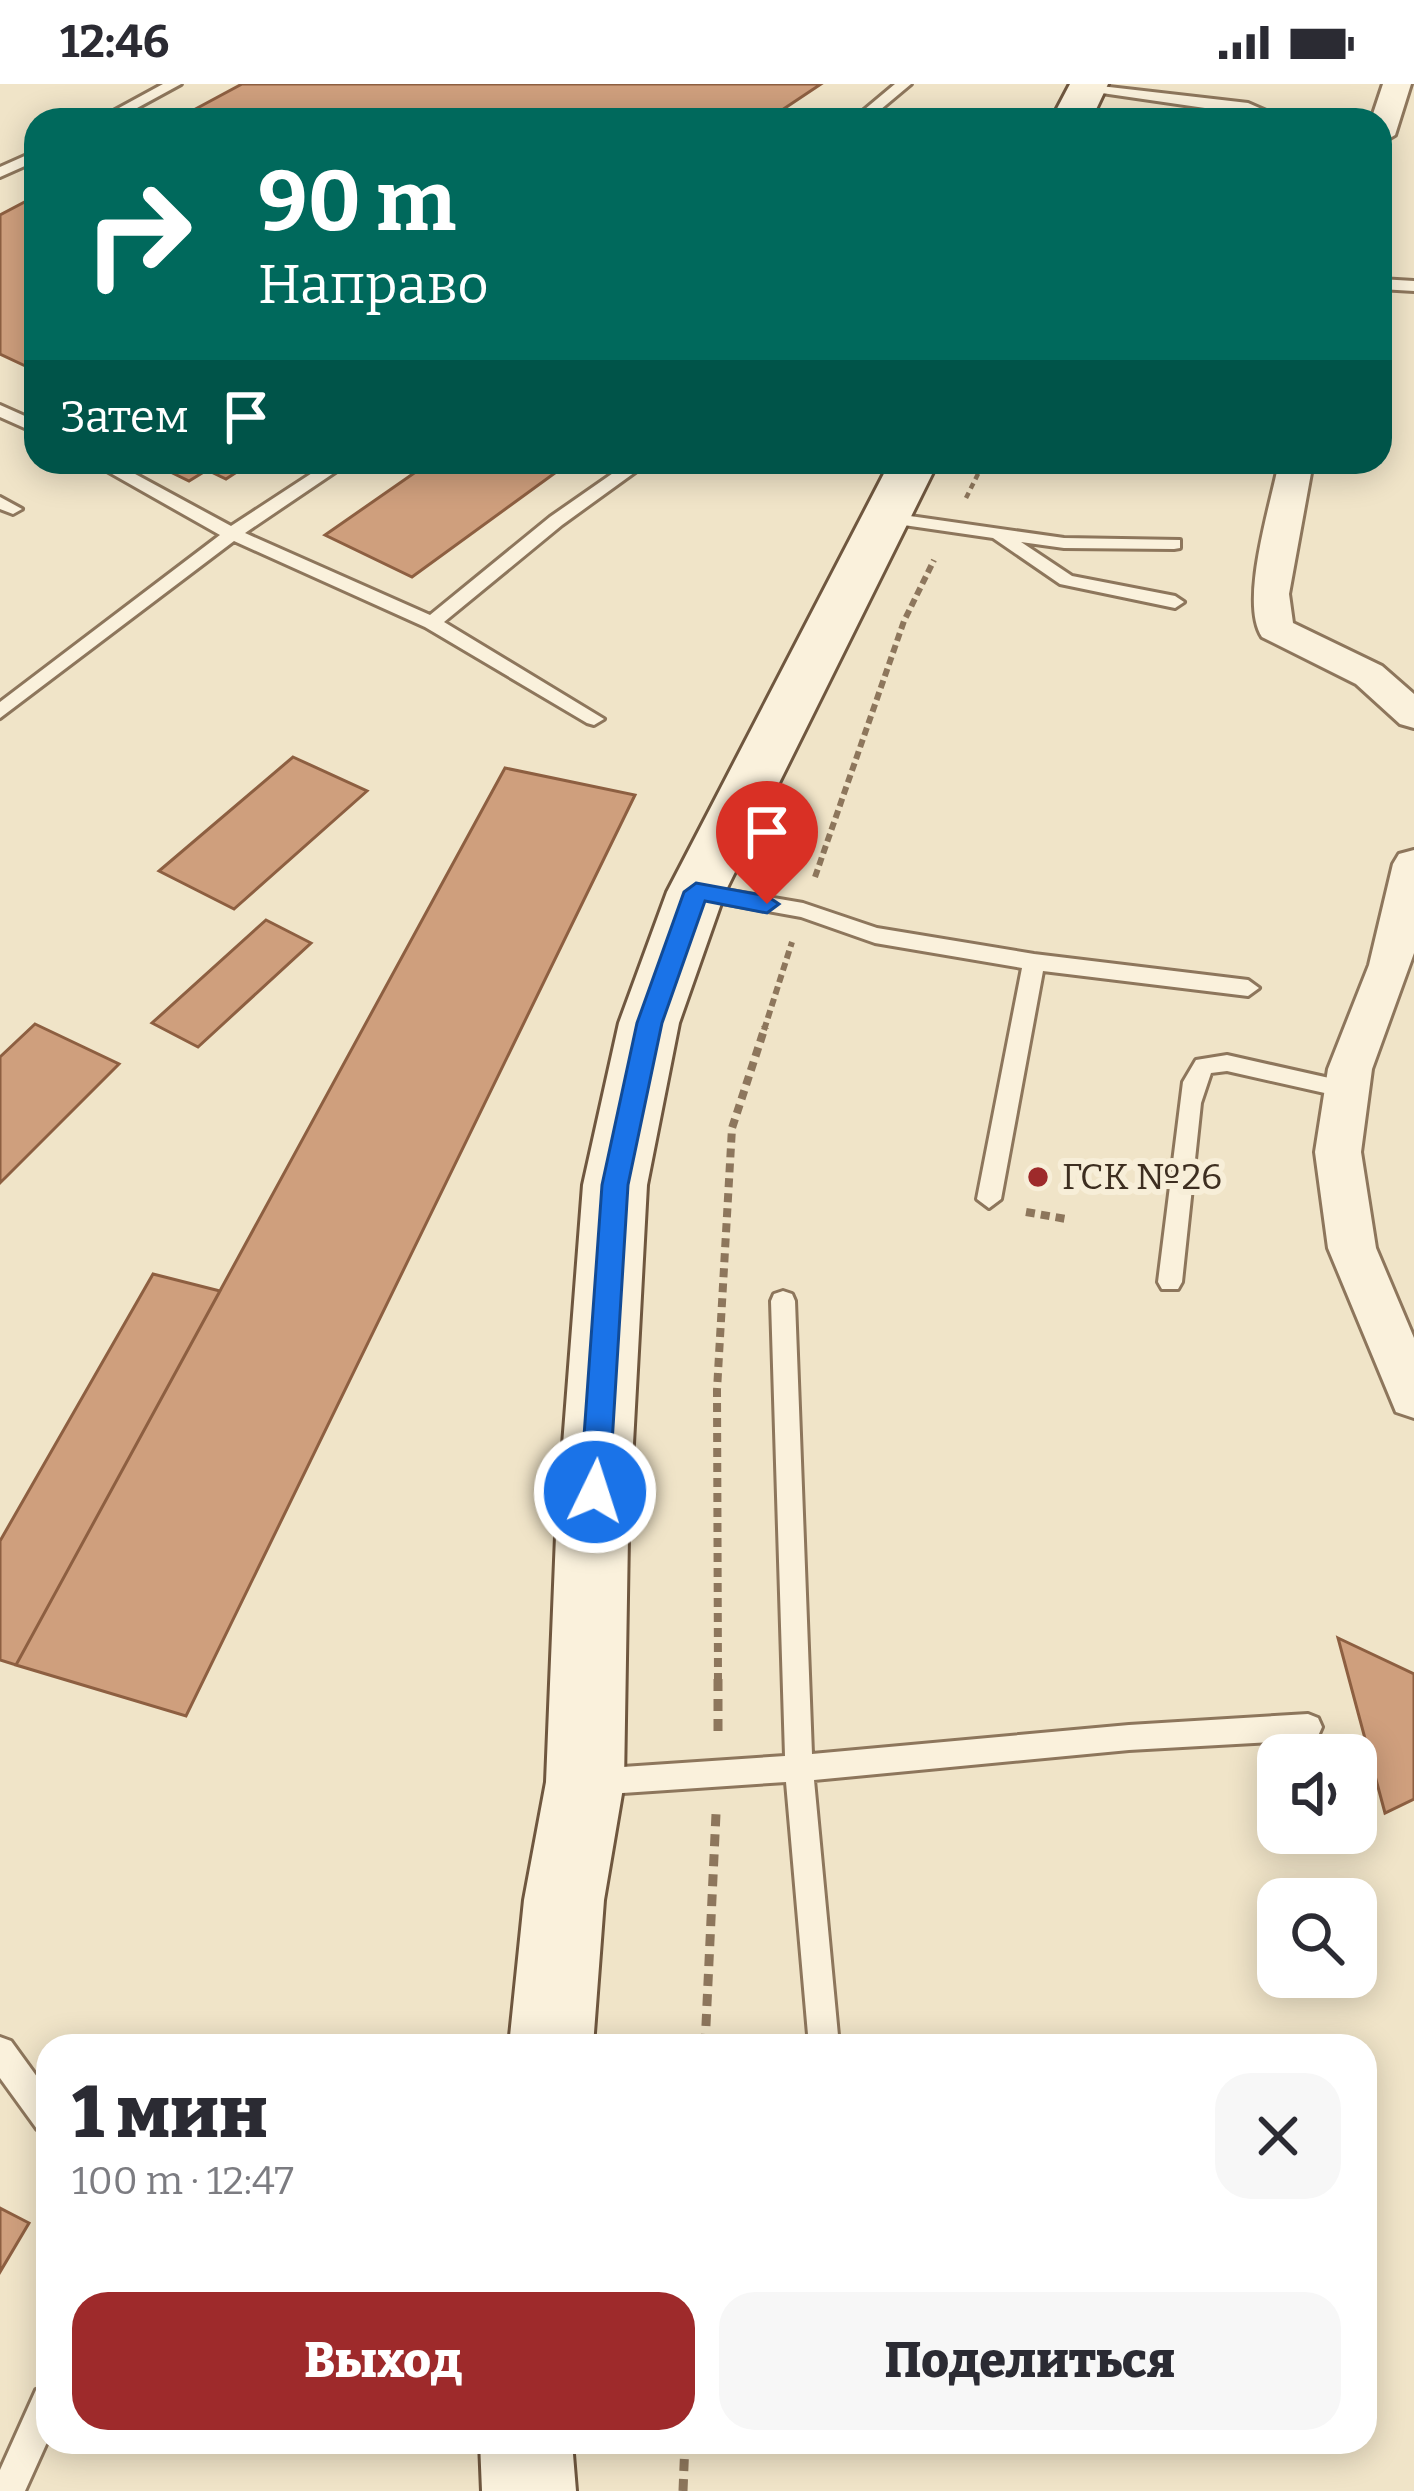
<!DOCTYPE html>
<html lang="ru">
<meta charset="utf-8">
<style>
body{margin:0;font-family:Bitter,serif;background:#f7f7f7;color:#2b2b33;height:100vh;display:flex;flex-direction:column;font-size:45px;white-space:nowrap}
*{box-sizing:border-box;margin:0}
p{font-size:39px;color:#7c7c81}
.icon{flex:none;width:66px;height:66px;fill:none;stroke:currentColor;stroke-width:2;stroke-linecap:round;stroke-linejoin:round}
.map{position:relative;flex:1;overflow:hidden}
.details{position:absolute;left:36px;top:1950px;width:1341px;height:420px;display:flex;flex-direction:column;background:#fff;border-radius:36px;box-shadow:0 6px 30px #0003}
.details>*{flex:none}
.guide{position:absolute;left:24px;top:24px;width:1368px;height:366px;border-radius:36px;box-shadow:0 6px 30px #0003;background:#00695c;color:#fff;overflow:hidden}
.tools{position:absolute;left:1257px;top:1650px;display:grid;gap:24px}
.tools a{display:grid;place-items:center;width:120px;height:120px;border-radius:24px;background:#fff;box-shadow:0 6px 30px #0003;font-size:60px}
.pin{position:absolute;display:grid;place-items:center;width:102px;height:102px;color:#fff;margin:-123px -51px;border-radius:50% 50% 50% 0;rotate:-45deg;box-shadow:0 0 12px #0007}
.pin .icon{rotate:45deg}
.me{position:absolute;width:132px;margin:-66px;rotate:4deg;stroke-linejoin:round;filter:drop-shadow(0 0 9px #0008)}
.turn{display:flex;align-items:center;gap:42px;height:252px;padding:0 36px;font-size:54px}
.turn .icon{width:156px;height:156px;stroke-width:2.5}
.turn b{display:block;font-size:84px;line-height:102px}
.then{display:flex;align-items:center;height:114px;padding:0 36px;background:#0003;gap:24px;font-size:45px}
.round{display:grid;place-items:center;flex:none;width:126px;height:126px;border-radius:36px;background:#f7f7f7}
.summary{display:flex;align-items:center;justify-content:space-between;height:204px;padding:0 36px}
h1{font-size:72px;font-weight:800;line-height:90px}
.primary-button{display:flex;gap:24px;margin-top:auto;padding:24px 36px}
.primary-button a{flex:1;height:138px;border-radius:36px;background:#9e2a2b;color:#fff;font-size:48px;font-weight:800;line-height:138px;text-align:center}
.primary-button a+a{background:#f7f7f7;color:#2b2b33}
.status{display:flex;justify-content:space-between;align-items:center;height:84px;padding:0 60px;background:#fff;direction:ltr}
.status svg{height:33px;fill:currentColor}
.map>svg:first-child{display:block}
.building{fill:#cf9f7d;stroke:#8d5f41;stroke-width:3}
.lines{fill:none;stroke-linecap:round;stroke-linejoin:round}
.service-casing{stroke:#8d765c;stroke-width:6}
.minor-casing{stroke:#8d765c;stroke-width:6}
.secondary-casing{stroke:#6f573f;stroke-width:6}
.path-far3{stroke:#8d765c;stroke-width:4.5;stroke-dasharray:6 4.5;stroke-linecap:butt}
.path-far2{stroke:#8d765c;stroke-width:6;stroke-dasharray:8 4.5;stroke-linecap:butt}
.path-far1{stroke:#8d765c;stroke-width:8;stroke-dasharray:9 6;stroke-linecap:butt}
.path{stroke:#8d765c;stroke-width:9;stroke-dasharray:12 8;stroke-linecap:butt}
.service{fill:#faf1dc;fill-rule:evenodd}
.minor{fill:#faf1dc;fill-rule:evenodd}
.secondary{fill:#faf1dc;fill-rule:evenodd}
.route{fill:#1a73e8;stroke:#114b97;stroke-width:3}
.poi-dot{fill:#9e2a2b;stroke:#f7eed8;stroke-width:4.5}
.labels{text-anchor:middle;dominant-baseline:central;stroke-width:12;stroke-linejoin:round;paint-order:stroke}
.poi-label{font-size:36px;fill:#3d2e20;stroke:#f7eed8;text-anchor:start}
</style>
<div class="status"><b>12:46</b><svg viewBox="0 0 49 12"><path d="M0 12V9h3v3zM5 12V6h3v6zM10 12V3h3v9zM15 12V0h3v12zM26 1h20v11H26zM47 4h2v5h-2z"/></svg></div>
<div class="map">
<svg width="1414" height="2407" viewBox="0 0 1414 2407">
<rect width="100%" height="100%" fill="#f0e4c8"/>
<path class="building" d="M242,0H821L767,36H175Z
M36,112V287L0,270V131Z
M150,378H252L226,395L207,386L189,397Z
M430,378H570L412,493L325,451Z
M293,673L367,707L234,825L159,787Z
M505,684L635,711L186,1632L16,1581Z
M266,836L311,859L198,963L152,939Z
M35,940L119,980L0,1099V973Z
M153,1190L220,1207L16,1581L0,1576V1457Z
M1338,1554L1414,1590V1715L1385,1729Z
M0,2124L29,2139L0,2188Z"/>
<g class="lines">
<g class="service-casing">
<path id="service" d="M163,0H181L115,36H97Z
M895,0H911L868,36H852Z
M1083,0L1248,19L1287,36L1088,7L1083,6Z
M36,67V77L0,93V83Z
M1380,195L1414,197V207L1380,205Z
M0,321L36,337V349L0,333Z
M91,378H113L231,442L329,378H350L245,449L430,531L550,433L629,378H649L562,441L444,538L604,635L594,641L587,639L425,543L234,457L0,634V618L220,451Z
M0,413L22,425L13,430L0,425Z
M889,429L1064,454L1180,456V464L1174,465L1064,464L1021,458L1072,492L1175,512L1184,518L1175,524L1060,500L993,454L883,438V430Z
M696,801L803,819L877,844L1034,870L1248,896L1259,904L1248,912L1043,887L1001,1115L989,1124L977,1115L1022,884L875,859L801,833L689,813L686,808L689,803Z
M1227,971L1347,998L1358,1006L1347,1014L1227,987L1211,989L1201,1019L1182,1198L1178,1205H1162L1158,1198L1183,998L1196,976Z
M783,1207L792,1210L795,1217L812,1670L1129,1641L1308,1630L1318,1634L1322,1643L1318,1652L1308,1656L1129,1666L814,1696L839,1962H809L786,1698L593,1711L583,1707L579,1698L583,1689L593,1685L785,1672L771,1217L774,1210Z
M0,1953L11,1957L48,2008V2049L37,2045L0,1994Z
M48,2301V2356L25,2407H0V2386L36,2306Z"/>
</g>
<g class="minor-casing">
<path id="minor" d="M1383,0H1411L1395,51L1380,60V36H1371Z
M1279,378H1313L1289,510L1293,539L1382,582L1414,610V644L1400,640L1356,600L1262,553C1239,518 1271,420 1279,378Z
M1414,766V869L1372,985L1361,1068L1376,1164L1414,1254V1334L1396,1328L1328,1164L1315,1068L1328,985L1369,881L1393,780L1399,770Z"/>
</g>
<g class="secondary-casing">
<path id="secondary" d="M1070,0H1108L1091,36H1051Z
M890,378H938L725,808L679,939L647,1101L628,1452L624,1698L604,1816L593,1962H509L524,1816L546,1698L556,1452L583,1101L619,939L667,808Z
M480,2358H572L576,2407H482Z"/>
</g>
<path class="path-far3" d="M966,414L984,378"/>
<path class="path-far2" d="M815,793L904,537L934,476
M764,946L792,858"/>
<path class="path-far1" d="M1026,1128L1066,1135
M718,1598L717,1306L732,1044L765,943"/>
<path class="path" d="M718,1595V1649
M705,1962L716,1730
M683,2407L685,2358"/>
<use href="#service" class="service"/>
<use href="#minor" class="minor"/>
<use href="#secondary" class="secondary"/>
</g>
<path class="route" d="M696,799L767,812L779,820L767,829L705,817L662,939L628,1101L609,1408L605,1417L595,1421L584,1417L580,1408L602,1101L637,939L684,808Z"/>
<circle class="poi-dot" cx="1038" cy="1093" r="12"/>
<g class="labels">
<g class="poi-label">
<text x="1062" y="1093">ГСК №26</text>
</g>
</g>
</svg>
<div class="tools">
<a><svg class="icon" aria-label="sound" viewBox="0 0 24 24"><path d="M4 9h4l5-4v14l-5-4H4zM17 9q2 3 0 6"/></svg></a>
<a><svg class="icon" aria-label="search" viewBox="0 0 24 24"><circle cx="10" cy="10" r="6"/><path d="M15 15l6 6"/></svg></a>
</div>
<div class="pin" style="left:767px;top:820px;background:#d93025"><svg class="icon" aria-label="arrive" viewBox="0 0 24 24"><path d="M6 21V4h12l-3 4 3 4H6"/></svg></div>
<svg class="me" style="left:595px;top:1408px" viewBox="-20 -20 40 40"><circle r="17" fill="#1a73e8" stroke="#fff" stroke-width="3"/><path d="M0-11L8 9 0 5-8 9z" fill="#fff"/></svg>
<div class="guide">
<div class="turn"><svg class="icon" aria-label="right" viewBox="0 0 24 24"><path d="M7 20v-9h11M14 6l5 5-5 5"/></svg><div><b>90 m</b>Направо</div></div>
<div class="then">Затем<svg class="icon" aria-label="arrive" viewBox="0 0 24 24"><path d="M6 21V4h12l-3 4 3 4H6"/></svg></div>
</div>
<section class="details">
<div class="summary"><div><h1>1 мин</h1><p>100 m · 12:47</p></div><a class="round"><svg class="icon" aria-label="close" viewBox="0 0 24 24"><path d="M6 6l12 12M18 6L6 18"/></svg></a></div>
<div class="primary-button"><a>Выход</a><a>Поделиться</a></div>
</section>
</div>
